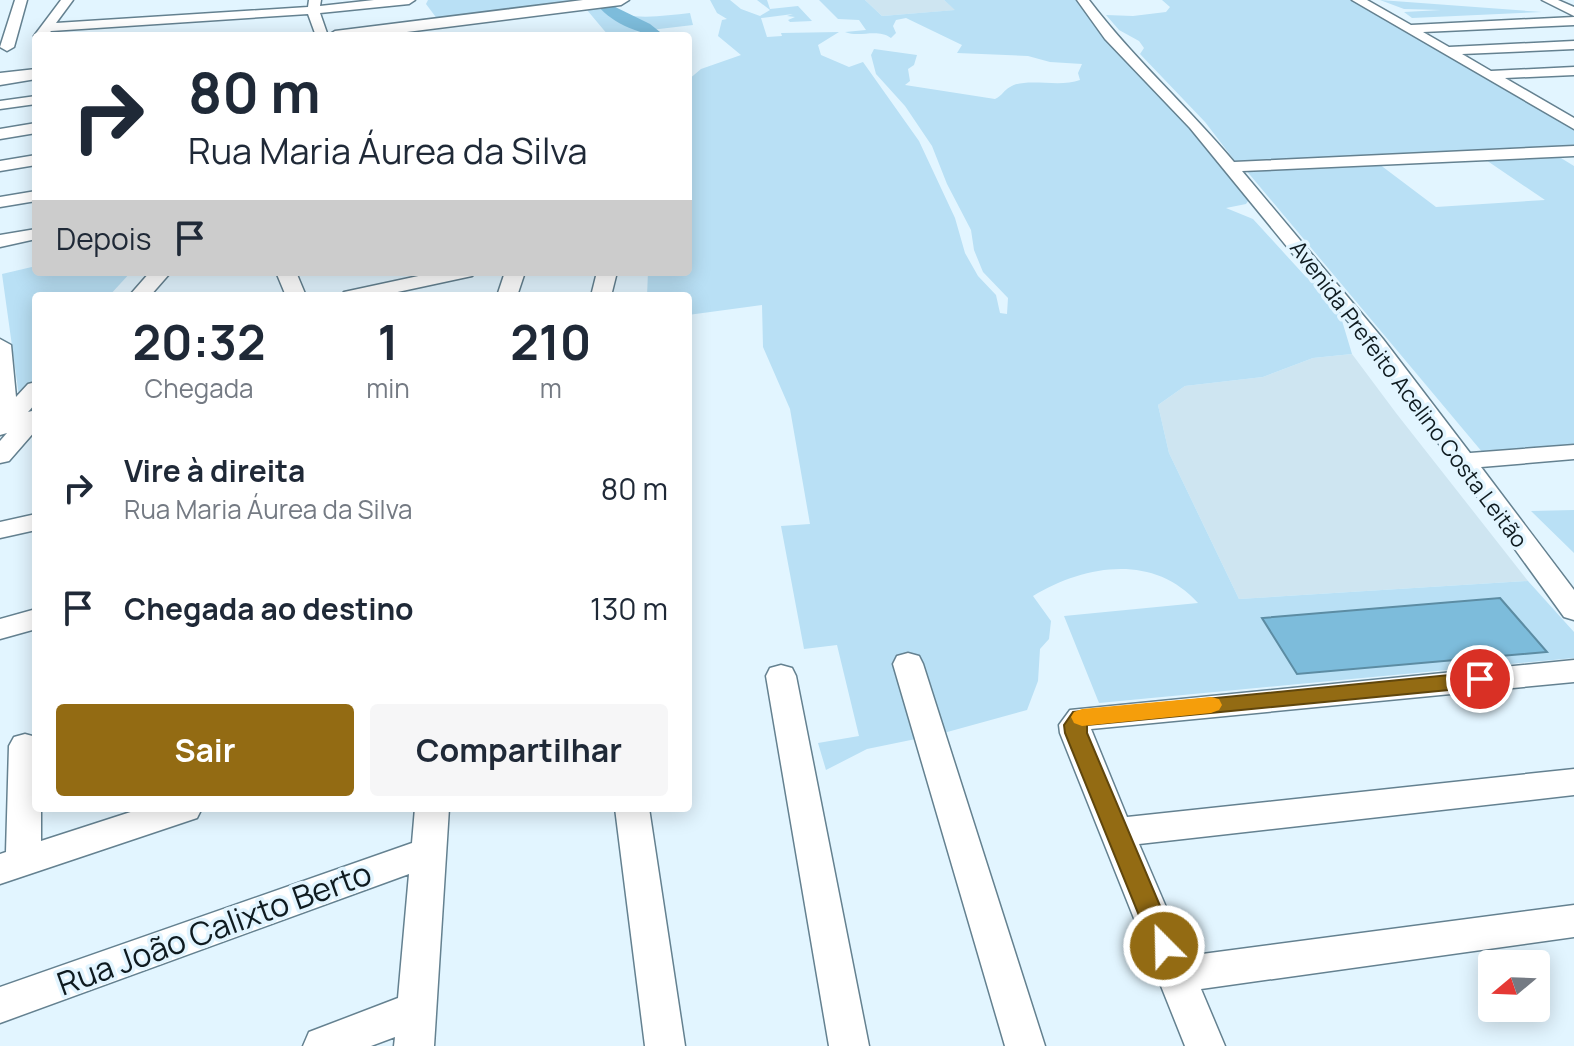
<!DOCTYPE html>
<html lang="pt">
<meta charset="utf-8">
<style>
body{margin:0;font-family:Manrope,sans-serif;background:#f6f6f7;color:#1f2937;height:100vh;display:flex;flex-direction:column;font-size:30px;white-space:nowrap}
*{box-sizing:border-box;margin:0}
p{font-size:26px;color:#747a83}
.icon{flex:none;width:44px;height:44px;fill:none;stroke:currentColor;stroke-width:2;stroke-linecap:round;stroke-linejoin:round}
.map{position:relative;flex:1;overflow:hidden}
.side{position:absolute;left:32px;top:292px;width:660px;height:520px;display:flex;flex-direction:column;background:#fff;border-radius:8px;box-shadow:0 4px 20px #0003}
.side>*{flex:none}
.guide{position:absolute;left:32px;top:32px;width:660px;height:244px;border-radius:8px;box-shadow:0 4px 20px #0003;background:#fff;color:#1f2937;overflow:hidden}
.needle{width:52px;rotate:251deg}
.controls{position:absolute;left:1478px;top:950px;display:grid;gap:16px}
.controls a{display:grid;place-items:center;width:72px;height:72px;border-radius:8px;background:#fff;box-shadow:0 4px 20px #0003;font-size:40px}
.pin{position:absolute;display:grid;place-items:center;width:68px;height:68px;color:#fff;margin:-34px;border:4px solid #fff;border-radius:50%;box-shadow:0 2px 8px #0007}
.me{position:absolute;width:88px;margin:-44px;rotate:337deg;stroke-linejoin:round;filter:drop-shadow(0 0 6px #0008)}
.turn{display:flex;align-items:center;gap:28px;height:168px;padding:0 24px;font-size:36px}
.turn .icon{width:104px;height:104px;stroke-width:2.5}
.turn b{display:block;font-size:56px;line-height:68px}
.then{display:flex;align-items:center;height:76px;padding:0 24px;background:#0003;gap:16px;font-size:30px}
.eta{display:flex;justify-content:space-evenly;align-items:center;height:136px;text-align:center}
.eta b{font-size:48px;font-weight:700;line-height:56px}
.button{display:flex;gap:16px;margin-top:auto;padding:16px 24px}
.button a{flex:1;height:92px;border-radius:8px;background:#936b13;color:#fff;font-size:32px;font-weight:700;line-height:92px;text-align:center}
.button a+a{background:#f6f6f7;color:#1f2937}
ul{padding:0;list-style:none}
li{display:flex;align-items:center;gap:24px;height:120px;padding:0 24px}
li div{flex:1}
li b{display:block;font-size:30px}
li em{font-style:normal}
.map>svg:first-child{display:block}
.built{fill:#cee5f1}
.green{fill:#b9e0f5}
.water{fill:#7dbcdb;stroke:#5c8ca3;stroke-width:2}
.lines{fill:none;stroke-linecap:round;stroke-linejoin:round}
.river{fill:#7dbcdb;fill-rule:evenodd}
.minor-casing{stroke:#648190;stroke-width:3}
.major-casing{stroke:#648190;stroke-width:3}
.minor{fill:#fff;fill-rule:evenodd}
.major{fill:#fff;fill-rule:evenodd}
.route{fill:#936b13;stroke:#60460c;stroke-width:2}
.slow{fill:#f59e0b}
.labels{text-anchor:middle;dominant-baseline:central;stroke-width:7;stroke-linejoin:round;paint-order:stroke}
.far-street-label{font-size:22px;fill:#0f1b20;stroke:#e2f5ff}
.near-street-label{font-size:32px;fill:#0f1b20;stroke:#e2f5ff}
</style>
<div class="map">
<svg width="1574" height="1046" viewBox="0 0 1574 1046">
<rect width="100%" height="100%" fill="#e2f5ff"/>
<path class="built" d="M865,0H944L956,10L882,16Z
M1352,354L1396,413L1528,581L1239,599L1169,453L1158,405L1185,386L1263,377L1313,358Z"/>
<path class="green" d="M428,0H590L438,20L426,4Z
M710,0H730L741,9L760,16L770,10L757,0H767L770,9L798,6L812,21L790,22L788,20L795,17L787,16L793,14L761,18L767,37L782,36L781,33L839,32L818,45L821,55L849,67L863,62L919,141L955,218L965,253L978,276L996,295L1000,313L1007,314L1008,298L983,272L974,250L971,230L947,184L932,146L905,106L876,74L871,55L874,49L917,55L914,65L908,69L910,81L905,85L995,99C1002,96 1004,90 1010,87C1026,77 1059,88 1080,80L1078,73L1082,64L1050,62L1028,56L957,53L962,45L906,18L896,20L893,26L896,33L891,38C877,28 860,38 845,32L866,30L859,20L838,19L819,0H865L882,16L955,10L944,0H1077L1103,37L1166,95L1251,197L1246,204L1226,208L1253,219L1306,277L1341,302L1340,314L1352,354L1313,358L1263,377L1185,386L1158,405L1169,453L1239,599L1528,581L1574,632V658L1099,703L1064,616L1198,603C1153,553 1085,565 1033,596L1051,621L1049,639L1040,649L1038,681L1027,710L940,734L867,749L826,770L818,743L859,736L837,645L804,649L781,526L810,524L790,409L763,347L762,305L688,315V296H647L648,272H688V80L701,69L741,55L718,36L722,20L727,19L717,13Z
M1162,0H1354L1574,127V149L1238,165L1205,122L1140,54L1144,48L1139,41L1119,30L1106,15L1133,16L1166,12L1170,7Z
M1380,0L1542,12L1412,18L1404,12L1441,10L1404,9Z
M603,6C612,8 618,13 626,15C646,19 670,15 690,13L693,25L608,35L587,10Z
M1556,155L1574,166V445L1483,453L1245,169L1379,164L1436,207L1545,200L1483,158Z
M36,266V272H131L109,296H36V377L19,396L2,274Z
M1574,510V553L1531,511Z"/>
<path class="water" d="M1500,598L1547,652L1297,674L1262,618Z"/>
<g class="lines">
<path class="river" d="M605,2L650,24L665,36C643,36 613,24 598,6Z"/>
<g class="minor-casing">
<path id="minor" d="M15,0H27L14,47L7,51L0,47Z
M61,0H73L56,23L308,7L309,0H321L320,6L374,0H415L409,4L320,13L328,36H316L308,14L51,31L47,36H36L35,39L34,36Z
M1077,0H1089C1133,58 1187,106 1234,162L1574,146V156L1242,171L1383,339L1470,453L1574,445V459L1481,467L1574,590V620L1564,617L1369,347L1190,128L1105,39Z
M1352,0H1367L1411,25L1574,17V25L1423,32L1449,47L1574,41V49L1462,54L1491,71L1574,67V75L1505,78L1574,118V129Z
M1542,0H1558L1574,7V16Z
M36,96V104L0,109V101Z
M36,123V133L0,139V129Z
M36,155V165L0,171V161Z
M36,191V201L0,207V197Z
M36,229V239L0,247V235Z
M150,272H171L150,296H129Z
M276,272H296L306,296H286Z
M437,272H475L472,276L379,296H341L344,292Z
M505,272H525L517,296H497Z
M597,272H617L611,296H591Z
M0,339L11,345L16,397L28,384L36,382V403L28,412L36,410V430L9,461L0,463V441L7,433L0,435Z
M36,514V530L0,538V522Z
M36,609V629L0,639V619Z
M908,653L919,656L923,664L1045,1046H1005L893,664L897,656Z
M1574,660V682L1091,729L1127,817L1574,769V795L1139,844L1187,956L1574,905V937L1201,989L1225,1046H1185L1060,733L1059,725L1070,710Z
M781,665L792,668L796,676L869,1046H829L766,676L770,668Z
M25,734L36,737V808H41V841L143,808H202L197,818L0,884V854L6,852L9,746L14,737Z
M415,808H449L434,1046H394L395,1037L371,1046H303L309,1032L398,998L409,874L0,1023V987L412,843Z
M615,808H649L685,1046H645Z"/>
</g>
<g class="major-casing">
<path id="major" d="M583,0H629L621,5L375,36H327L335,31Z
M36,69V79L0,85V73Z"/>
</g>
<use href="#minor" class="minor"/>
<use href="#major" class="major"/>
</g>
<path class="route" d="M1480,672L1487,674L1491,679L1487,685L1480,687L1087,725V733L1177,946L1173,955L1164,958L1155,955L1065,733L1064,725L1073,712Z"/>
<path class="slow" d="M1211,697L1219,699L1222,705L1219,710L1211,713L1082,726L1074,723L1071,717L1074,712L1082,709Z"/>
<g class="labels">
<g class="far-street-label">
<text transform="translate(1409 394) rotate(53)">Avenida Prefeito Acelino Costa Leitão</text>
</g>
<g class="near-street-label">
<text transform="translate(214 928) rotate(-20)">Rua João Calixto Berto</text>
</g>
</g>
</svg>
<div class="controls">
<a><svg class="needle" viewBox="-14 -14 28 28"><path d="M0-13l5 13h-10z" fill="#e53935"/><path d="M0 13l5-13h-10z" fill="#747a83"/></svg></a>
</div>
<div class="pin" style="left:1480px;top:679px;background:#d93025"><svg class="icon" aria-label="arrive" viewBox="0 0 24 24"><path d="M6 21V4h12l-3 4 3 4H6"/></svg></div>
<svg class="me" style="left:1164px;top:946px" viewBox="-20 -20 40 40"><circle r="17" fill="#936b13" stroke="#fff" stroke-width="3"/><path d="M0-11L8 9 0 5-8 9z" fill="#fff"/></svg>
<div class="guide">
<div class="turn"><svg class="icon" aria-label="right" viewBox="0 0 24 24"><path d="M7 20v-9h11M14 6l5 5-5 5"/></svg><div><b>80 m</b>Rua Maria Áurea da Silva</div></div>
<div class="then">Depois<svg class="icon" aria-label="arrive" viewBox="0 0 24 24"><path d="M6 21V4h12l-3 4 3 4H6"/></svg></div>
</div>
<section class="side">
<div class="eta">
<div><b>20:32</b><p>Chegada</p></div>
<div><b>1</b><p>min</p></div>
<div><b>210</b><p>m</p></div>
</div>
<ul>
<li><svg class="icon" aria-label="right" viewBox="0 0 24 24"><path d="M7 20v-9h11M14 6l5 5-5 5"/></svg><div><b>Vire à direita</b><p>Rua Maria Áurea da Silva</p></div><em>80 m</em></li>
<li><svg class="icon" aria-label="arrive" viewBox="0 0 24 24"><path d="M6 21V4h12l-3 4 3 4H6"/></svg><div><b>Chegada ao destino</b></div><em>130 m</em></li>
</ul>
<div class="button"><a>Sair</a><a>Compartilhar</a></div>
</section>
</div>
